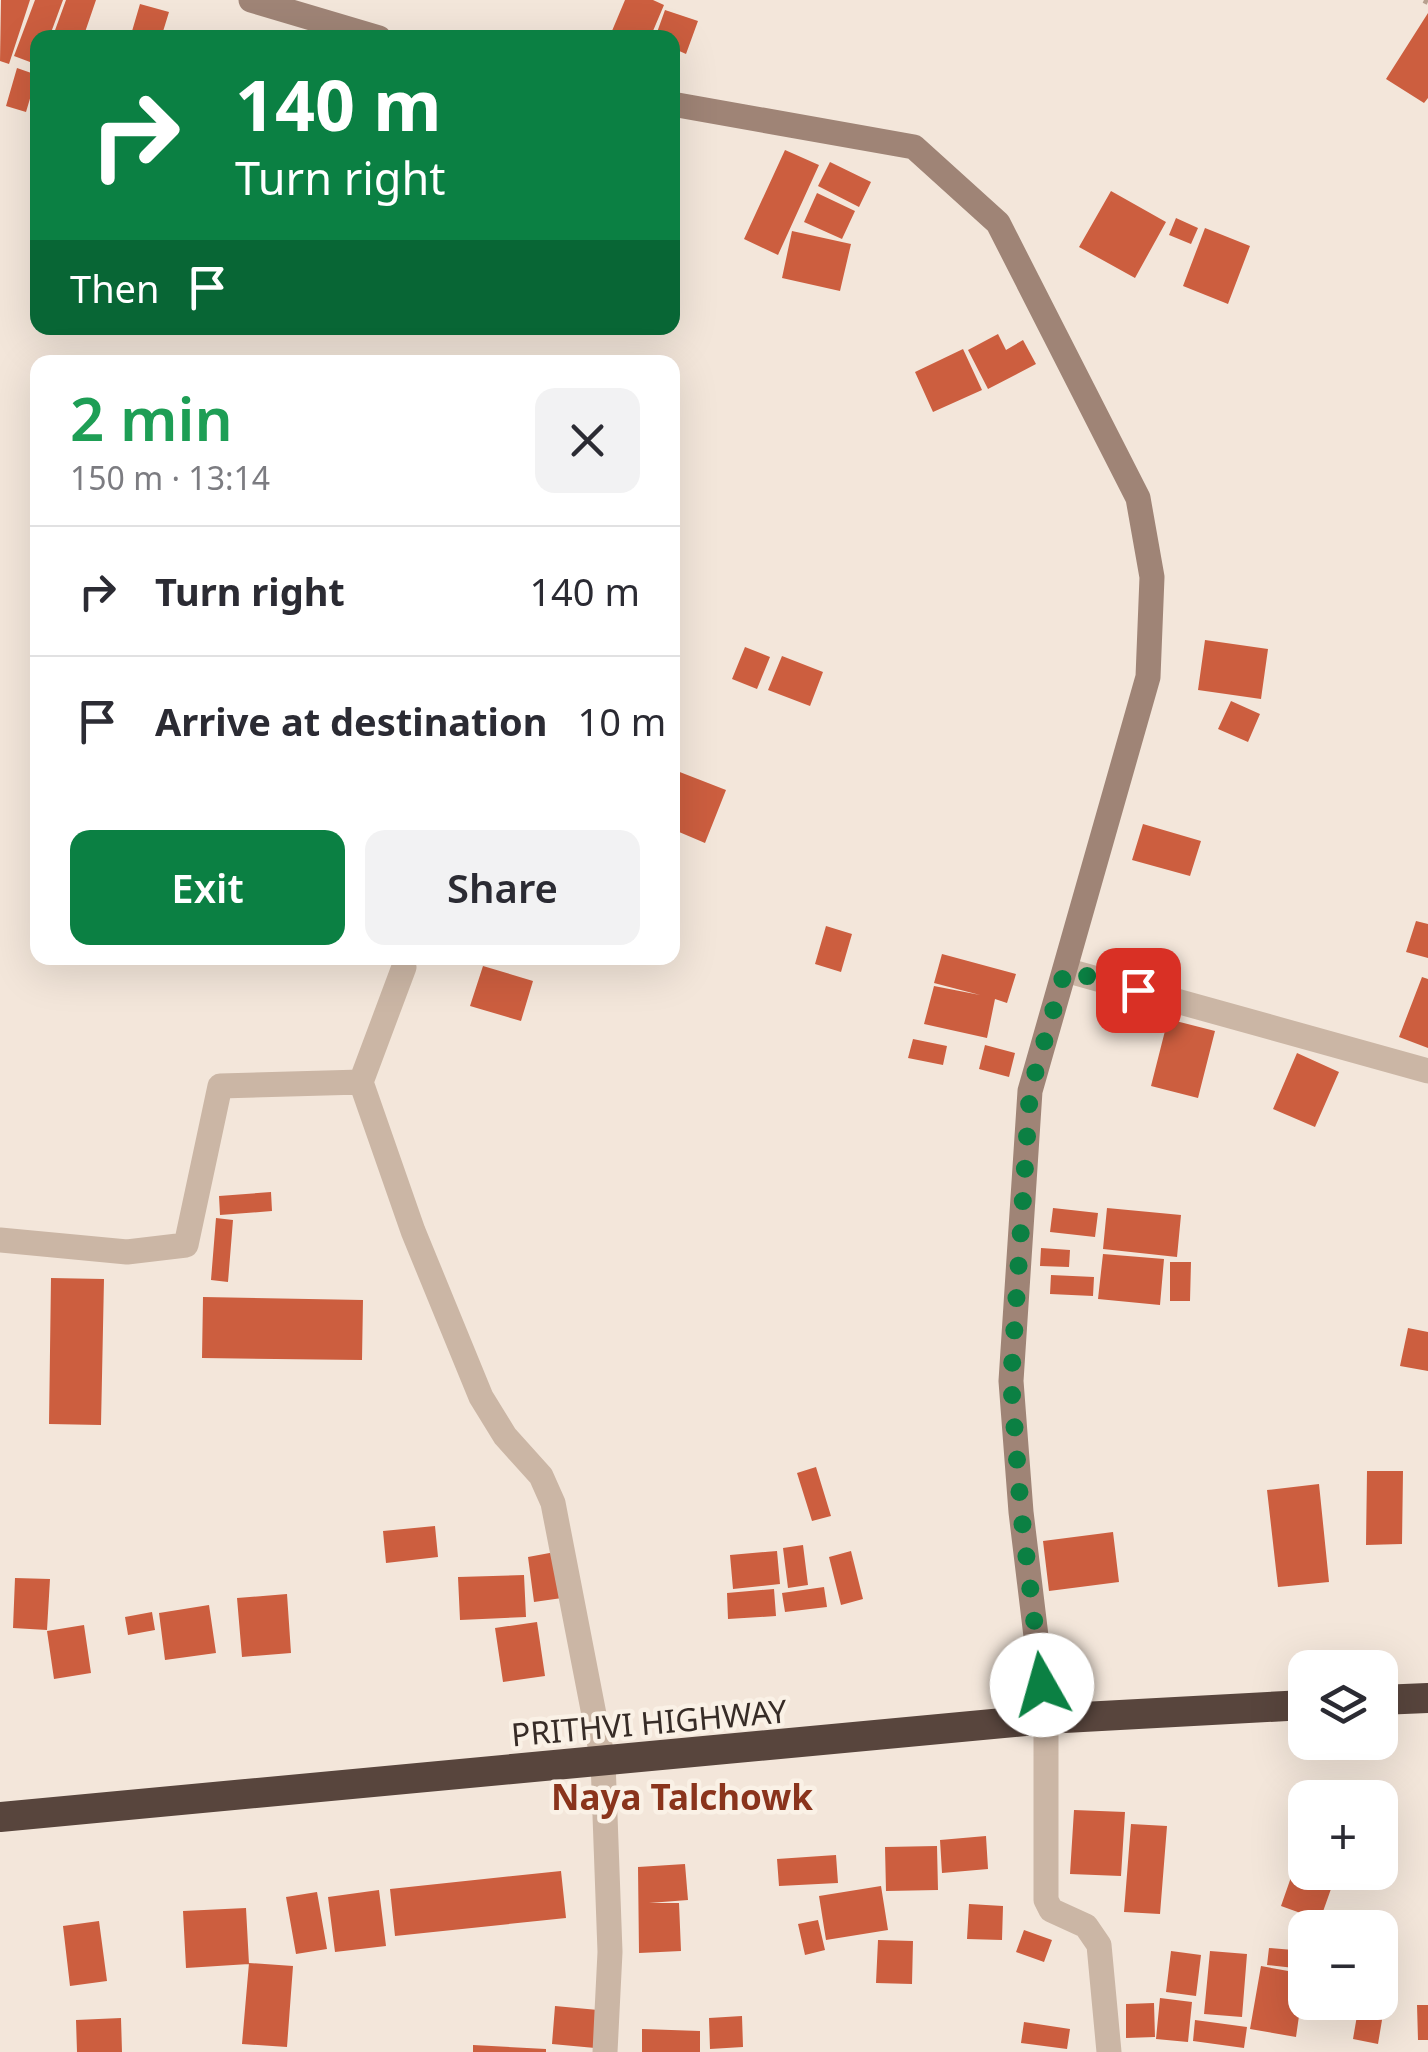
<!DOCTYPE html>
<meta charset="utf-8">
<style>
body{margin:0;font-family:"Noto Sans",sans-serif;background:#f2f2f3;color:#2b2b33;height:100vh;display:flex;flex-direction:column;font-size:38px;white-space:nowrap}
*{box-sizing:border-box;margin:0}
p{font-size:32px;color:#7c7c81}
.icon{flex:none;width:55px;height:55px;fill:none;stroke:currentColor;stroke-width:2;stroke-linecap:round;stroke-linejoin:round}
.map{position:relative;flex:1;overflow:hidden}
.side{position:absolute;left:30px;top:355px;width:650px;height:610px;display:flex;flex-direction:column;background:#fff;border-radius:20px;box-shadow:0 10px 40px #0002}
.side>*{flex:none}
.top-card{position:absolute;left:30px;top:30px;width:650px;height:305px;border-radius:20px;box-shadow:0 10px 40px #0002;background:#0b8043;color:#fff;overflow:hidden}
.tools{position:absolute;left:1288px;top:1650px;display:grid;gap:20px}
.tools a{display:grid;place-items:center;width:110px;height:110px;border-radius:20px;background:#fff;box-shadow:0 10px 40px #0002;font-size:50px}
.pin{position:absolute;display:grid;place-items:center;width:85px;height:85px;color:#fff;margin:-42px;border-radius:20px;box-shadow:0 5px 15px #0006}
.me{position:absolute;width:110px;margin:-55px;rotate:353deg;stroke-linejoin:round;filter:drop-shadow(0 0 8px #0008)}
.turn{display:flex;align-items:center;gap:35px;height:210px;padding:0 40px;font-size:45px}
.turn .icon{width:130px;height:130px;stroke-width:2.5}
.turn b{display:block;font-size:70px;line-height:85px}
.then{display:flex;align-items:center;height:95px;padding:0 40px;background:#0003;gap:20px;font-size:38px}
.round{display:grid;place-items:center;flex:none;width:105px;height:105px;border-radius:20px;background:#f2f2f3}
.headline{display:flex;align-items:center;justify-content:space-between;height:170px;padding:0 40px}
h1{font-size:60px;font-weight:600;line-height:75px;color:#1e9e55}
.primary-button{display:flex;gap:20px;margin-top:auto;padding:20px 40px}
.primary-button a{flex:1;height:115px;border-radius:20px;background:#0b8043;color:#fff;font-size:40px;font-weight:600;line-height:115px;text-align:center}
.primary-button a+a{background:#f2f2f3;color:#2b2b33}
ul{padding:0;list-style:none}
li{display:flex;align-items:center;gap:30px;height:130px;padding:0 40px;border-top:2px solid #e1e1e2}
li div{flex:1}
li b{display:block;font-size:38px}
li em{font-style:normal}
.map>svg:first-child{display:block}
.building{fill:#cc5e3f}
.lines{fill:none;stroke-linecap:round;stroke-linejoin:round}
.path{stroke:#b7a08f;stroke-width:6;stroke-dasharray:5 5;stroke-linecap:butt}
.street{stroke:#cbb6a5;stroke-width:25}
.secondary{stroke:#9f8476;stroke-width:25}
.highway{stroke:#58453d;stroke-width:30}
.route{stroke:#0b8043;stroke-width:18;stroke-dasharray:0 32.4}
.labels{text-anchor:middle;dominant-baseline:central;stroke-width:9;stroke-linejoin:round;paint-order:stroke}
.street-label{font-size:32px;fill:#372c27;stroke:#faf1e6}
.neighbourhood-label{font-size:35px;font-weight:bold;fill:#8a341c;stroke:#faf1e6}
</style>
<div class="map">
<svg width="1428" height="2052" viewBox="0 0 1428 2052">
<rect width="100%" height="100%" fill="#f3e6da"/>
<path class="building" d="M1,0H30L9,64L0,61Z
M35,0H63L49,38H38V65L14,56Z
M66,0H96L83,38L54,33Z
M625,0H653L664,5L650,38H609Z
M140,4L169,12L161,38H130Z
M665,10L698,21L686,54L677,50L673,60L672,38H655Z
M1428,13V98L1424,103L1386,79Z
M17,68L37,75L26,112L6,106Z
M785,150L819,165L778,255L744,239Z
M830,162L871,182L859,207L818,186Z
M1111,191L1166,222L1135,278L1079,247Z
M817,193L855,211L842,239L804,222Z
M1176,218L1198,228L1191,244L1169,235Z
M1205,228L1250,246L1228,304L1183,286Z
M792,231L851,244L840,291L782,278Z
M998,334L1006,350L1023,340L1036,364L988,389L968,350Z
M963,349L982,390L933,412L915,372Z
M1205,640L1268,649L1261,699L1198,690Z
M745,647L770,657L757,689L732,679Z
M782,656L823,672L810,706L768,690Z
M1231,701L1260,714L1248,742L1218,729Z
M672,769L726,790L705,843L672,829Z
M1143,824L1201,841L1190,876L1132,860Z
M1416,921L1428,924V958L1406,952Z
M826,926L852,934L841,972L815,964Z
M942,954L1016,974L1007,1003L995,999L987,1038L924,1024L934,986L980,995L934,983Z
M483,966L533,981L521,1021L470,1006Z
M1422,977L1428,979V1048L1399,1037Z
M1168,1019L1215,1031L1198,1098L1151,1086Z
M913,1039L947,1046L943,1065L908,1058Z
M985,1045L1015,1053L1009,1077L979,1069Z
M1297,1053L1339,1072L1315,1127L1273,1109Z
M271,1192L272,1211L220,1215L219,1196Z
M1053,1208L1098,1213L1095,1237L1050,1232Z
M1107,1208L1181,1215L1177,1257L1103,1249Z
M216,1218L233,1220L228,1282L211,1280Z
M1041,1248L1070,1250L1069,1267L1040,1266Z
M1103,1254L1164,1259L1160,1305L1098,1299Z
M1170,1262H1191L1190,1301H1170Z
M1051,1275L1094,1277L1093,1296L1050,1294Z
M51,1278L104,1279L101,1425L49,1424Z
M203,1297L363,1300L362,1360L202,1358Z
M1408,1328L1428,1332V1371L1400,1366Z
M816,1467L831,1516L812,1521L797,1473Z
M1367,1471H1403L1402,1544L1366,1545Z
M1319,1484L1329,1582L1278,1587L1267,1490Z
M435,1526L438,1557L386,1563L383,1531Z
M1113,1532L1119,1582L1049,1591L1043,1541Z
M803,1545L808,1585L788,1588L783,1548Z
M777,1551L780,1584L733,1589L730,1555Z
M851,1551L863,1599L841,1605L829,1557Z
M555,1552L562,1598L534,1602L528,1557Z
M524,1575L526,1617L460,1620L458,1577Z
M15,1578L50,1579L47,1630L13,1628Z
M824,1587L827,1607L785,1612L782,1593Z
M774,1589L776,1616L728,1619L727,1593Z
M287,1594L291,1653L242,1657L237,1598Z
M209,1605L216,1653L165,1660L159,1613Z
M152,1612L155,1630L128,1635L125,1617Z
M537,1622L545,1676L503,1682L495,1628Z
M84,1625L91,1673L54,1679L47,1631Z
M1074,1810L1125,1812L1121,1876L1070,1874Z
M1131,1824L1167,1826L1160,1914L1124,1912Z
M986,1836L988,1869L942,1873L940,1840Z
M1304,1840L1305,1872H1337L1320,1920L1281,1906Z
M937,1846L938,1890L886,1891L885,1847Z
M836,1855L838,1883L779,1886L777,1859Z
M685,1864L688,1900L649,1903H679L681,1951L639,1953L638,1867Z
M561,1871L566,1918L395,1936L390,1889Z
M881,1886L888,1930L826,1940L819,1896Z
M379,1890L386,1946L335,1952L328,1897Z
M317,1892L327,1949L296,1954L286,1897Z
M969,1904L1003,1906L1002,1940L967,1939Z
M246,1908L249,1964L186,1968L183,1911Z
M818,1920L825,1950L805,1955L798,1924Z
M99,1921L107,1981L70,1986L63,1926Z
M1024,1930L1052,1940L1044,1962L1016,1952Z
M878,1940L913,1941L912,1984L876,1983Z
M1269,1948L1305,1951L1303,1969L1267,1965Z
M1171,1951L1201,1955L1196,1996L1166,1992Z
M1210,1951L1247,1954L1242,2017L1204,2014Z
M249,1963L293,1966L287,2047L242,2044Z
M1261,1966L1305,1974L1296,2037L1250,2029Z
M1160,1998L1192,2002L1188,2042L1156,2039Z
M1154,2003L1155,2037L1126,2038V2004Z
M1359,2004L1384,2008L1378,2044L1353,2039Z
M1417,2005H1428V2040H1418Z
M555,2006L598,2010L595,2048L552,2044Z
M742,2016L743,2047L710,2049L709,2018Z
M121,2018L122,2052H77L76,2020Z
M1195,2020L1247,2027L1244,2048L1193,2041Z
M1024,2022L1070,2029L1067,2049L1021,2043Z
M642,2029L700,2031V2052H642Z
M473,2045L546,2049V2052H473Z"/>
<g class="lines">
<path class="path" d="M1424,0L1428,2"/>
<path class="street" d="M1065,970L1428,1071
M361,1082L413,1231L481,1397L505,1436L541,1476L553,1503L603,1761L610,1952L605,2052
M0,1240L127,1252L186,1245L220,1086L361,1082L404,967
M1046,1719V1900L1051,1910L1086,1926L1099,1945L1109,2052"/>
<path class="secondary" d="M251,0L379,38
M672,104L914,147L998,223L1138,498L1152,577L1148,677L1030,1091L1011,1381L1021,1512L1046,1719"/>
<path class="highway" d="M1380,1700L1428,1698
M0,1817L1046,1719L1305,1705"/>
</g>
<g class="lines">
<path class="route" d="M1042,1685L1021,1512L1011,1381L1030,1091L1065,970L1138,990"/>
</g>
<g class="labels">
<g class="street-label">
<text transform="translate(649 1722) rotate(-5)">PRITHVI HIGHWAY</text>
</g>
<g class="neighbourhood-label">
<text x="682" y="1796">Naya Talchowk</text>
</g>
</g>
</svg>
<div class="tools">
<a><svg class="icon" aria-label="layers" viewBox="0 0 24 24"><path d="M12 4l9 5-9 5-9-5zM3 14l9 5 9-5"/></svg></a>
<a>+</a>
<a>−</a>
</div>
<div class="pin" style="left:1138px;top:990px;background:#d93025"><svg class="icon" aria-label="arrive" viewBox="0 0 24 24"><path d="M6 21V4h12l-3 4 3 4H6"/></svg></div>
<svg class="me" style="left:1042px;top:1685px" viewBox="-20 -20 40 40"><circle r="19" fill="#fff"/><path d="M0-13L10 11 0 6-10 11z" fill="#0b8043"/></svg>
<div class="top-card">
<div class="turn"><svg class="icon" aria-label="right" viewBox="0 0 24 24"><path d="M7 20v-9h11M14 6l5 5-5 5"/></svg><div><b>140 m</b>Turn right</div></div>
<div class="then">Then<svg class="icon" aria-label="arrive" viewBox="0 0 24 24"><path d="M6 21V4h12l-3 4 3 4H6"/></svg></div>
</div>
<section class="side">
<div class="headline"><div><h1>2 min</h1><p>150 m · 13:14</p></div><a class="round"><svg class="icon" aria-label="close" viewBox="0 0 24 24"><path d="M6 6l12 12M18 6L6 18"/></svg></a></div>
<ul>
<li><svg class="icon" aria-label="right" viewBox="0 0 24 24"><path d="M7 20v-9h11M14 6l5 5-5 5"/></svg><div><b>Turn right</b></div><em>140 m</em></li>
<li><svg class="icon" aria-label="arrive" viewBox="0 0 24 24"><path d="M6 21V4h12l-3 4 3 4H6"/></svg><div><b>Arrive at destination</b></div><em>10 m</em></li>
</ul>
<div class="primary-button"><a>Exit</a><a>Share</a></div>
</section>
</div>
